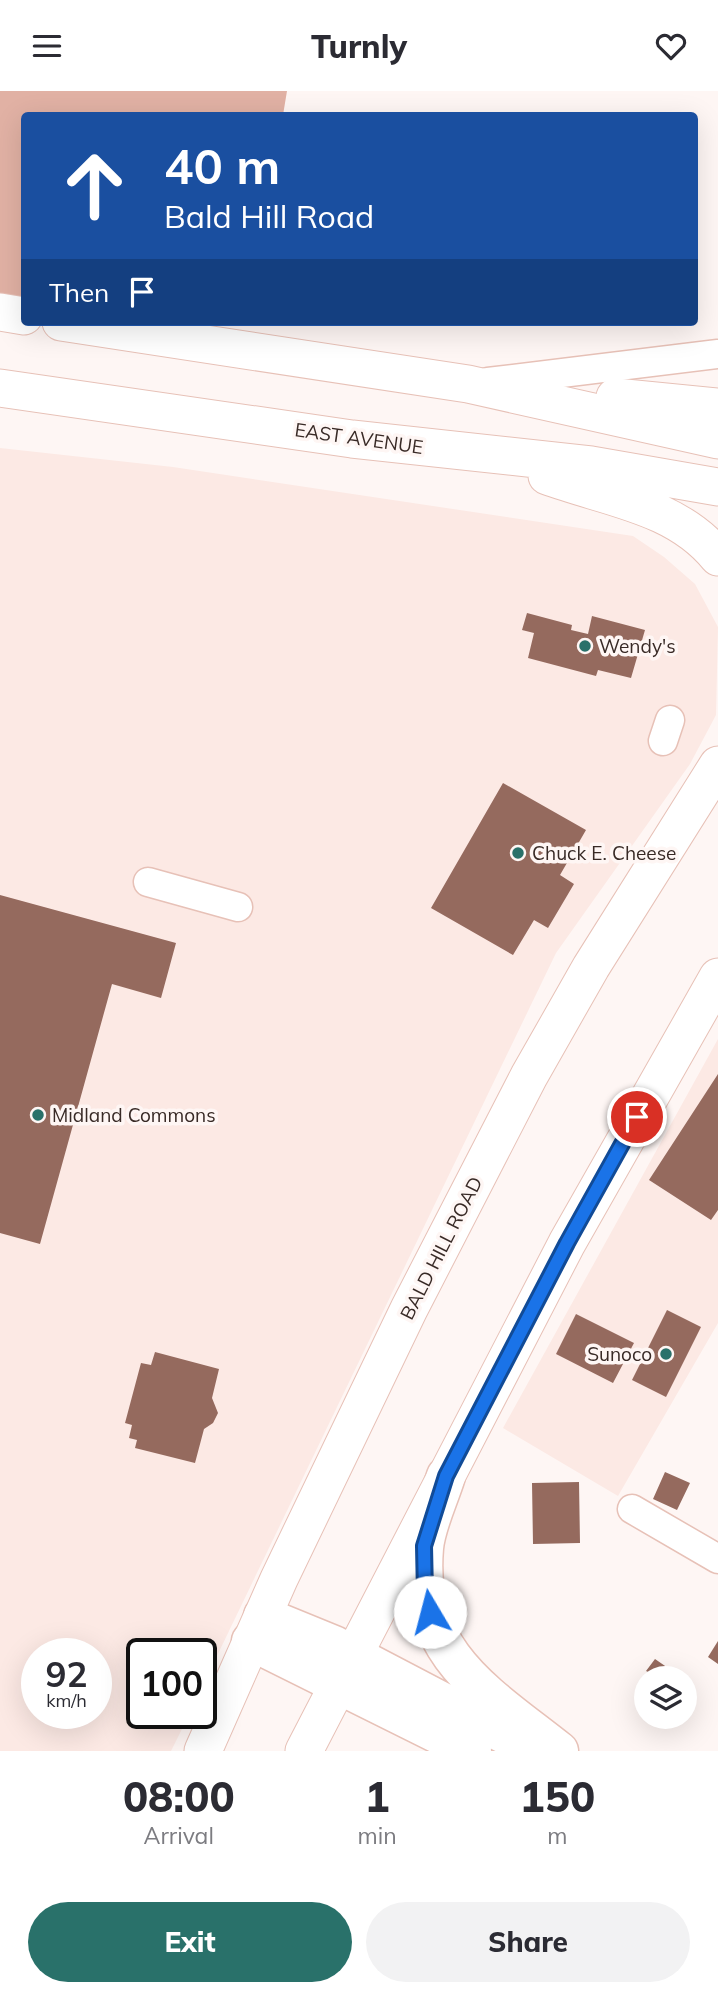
<!DOCTYPE html>
<style>
body{margin:0;font-family:Mulish,sans-serif;background:#f2f2f3;color:#2b2b33;height:100vh;display:flex;flex-direction:column;font-size:26px;white-space:nowrap}
*{box-sizing:border-box;margin:0}
p{font-size:23px;color:#7c7c81}
.icon{flex:none;width:38px;height:38px;fill:none;stroke:currentColor;stroke-width:2;stroke-linecap:round;stroke-linejoin:round}
.map{position:relative;height:1660px;overflow:hidden}
.details{display:flex;flex-direction:column;background:#fff;flex:1}
.details>*{flex:none}
.banner{position:absolute;left:21px;top:21px;width:677px;height:214px;border-radius:7px;box-shadow:0 7px 28px #0002;background:#1a4fa0;color:#fff;overflow:hidden}
.controls{position:absolute;left:634px;top:1575px;display:grid;gap:14px}
.controls a{display:grid;place-items:center;width:63px;height:63px;border-radius:50%;background:#fff;box-shadow:0 7px 28px #0002;font-size:35px}
.speed{position:absolute;left:21px;top:1547px;display:flex;gap:14px;font-size:35px;font-weight:700;text-align:center}
.speed>*{display:grid;place-content:center;width:91px;height:91px;border-radius:50%;background:#fff;box-shadow:0 7px 28px #0002;line-height:1}
.speed small{font-size:18px;font-weight:400}
.speed .limit{border:4px solid #111;border-radius:10px;background:#fff;color:#111}
.pin{position:absolute;display:grid;place-items:center;width:60px;height:60px;color:#fff;margin:-30px;border:4px solid #fff;border-radius:50%;box-shadow:0 2px 7px #0007}
.me{position:absolute;width:77px;margin:-38px;rotate:352deg;stroke-linejoin:round;filter:drop-shadow(0 0 5px #0008)}
.turn{display:flex;align-items:center;gap:24px;height:147px;padding:0 28px;font-size:32px}
.turn .icon{width:91px;height:91px;stroke-width:2.5}
.turn b{display:block;font-size:49px;line-height:60px}
.then{display:flex;align-items:center;height:66px;padding:0 28px;background:#0003;gap:14px;font-size:26px}
.eta{display:flex;justify-content:space-evenly;align-items:center;height:119px;text-align:center}
.eta b{font-size:42px;font-weight:800;line-height:49px}
.primary-button{display:flex;gap:14px;margin-top:auto;padding:14px 28px}
.primary-button a{flex:1;height:80px;border-radius:42px;background:#29716a;color:#fff;font-size:28px;font-weight:800;line-height:80px;text-align:center}
.primary-button a+a{background:#f2f2f3;color:#2b2b33}
header{display:flex;justify-content:space-between;align-items:center;height:91px;padding:0 28px;background:#fff;font-size:32px;font-weight:800}
.map>svg:first-child{display:block}
.built{fill:#fce9e4;fill-rule:evenodd}
.forest{fill:#e1b1a4}
.building{fill:#956a5e}
.lines{fill:none;stroke-linecap:round;stroke-linejoin:round}
.minor-casing{stroke:#e7c1b7;stroke-width:31}
.major-casing{stroke:#e7c1b7;stroke-width:39}
.highway-casing{stroke:#e7c1b7;stroke-width:41}
.minor{stroke:#fff;stroke-width:28}
.major{stroke:#fff;stroke-width:37}
.highway{stroke:#fff;stroke-width:38}
.route-casing{stroke:#114b97;stroke-width:18}
.route{stroke:#1a73e8;stroke-width:12}
.poi-dot{fill:#29716a;stroke:#fef6f4;stroke-width:2.5}
.labels{text-anchor:middle;dominant-baseline:central;stroke-width:7;stroke-linejoin:round;paint-order:stroke}
.street-label{font-size:19px;fill:#382a26;stroke:#fef6f4}
.poi-label{font-size:19px;fill:#382a26;stroke:#fef6f4;text-anchor:start}
</style>
<header><svg class="icon" aria-label="menu" viewBox="0 0 24 24"><path d="M4 6h16M4 12h16M4 18h16"/></svg>Turnly<svg class="icon" aria-label="heart" viewBox="0 0 24 24"><path d="M12 20l-8-8c-3-5 5-10 8-4 3-6 11-1 8 4z"/></svg></header>
<div class="map">
<svg width="718" height="1660" viewBox="0 0 718 1660">
<rect width="100%" height="100%" fill="#fef6f4"/>
<path class="built" d="M0,357L173,376L633,445L664,466L695,493L718,536L716,624L690,673L556,862L201,1598V1563H142V1622H190L171,1660H0ZM37,1563H96V1622H37Z
M718,948V1232L618,1405L503,1337Z"/>
<path class="forest" d="M0,0H287L283,24H24V228L0,224Z"/>
<path class="building" d="M527,522L572,534L571,539L588,543L592,525L645,539L631,587L598,579L596,585L528,567L534,542L522,539Z
M503,692L586,739L560,784L574,793L548,837L534,829L513,864L431,817Z
M0,804L176,852L161,907L112,893L40,1153L0,1142Z
M718,983V1119L711,1129L649,1089Z
M667,1219L701,1236L666,1306L632,1289Z
M576,1223L634,1252L613,1292L556,1263Z
M155,1261L219,1278L212,1307L218,1322L213,1332L204,1338L195,1372L135,1357L137,1349L129,1347L132,1334L125,1332L141,1272L151,1274Z
M665,1381L690,1392L677,1419L653,1408Z
M579,1391L580,1452L533,1453L532,1392Z
M718,1550V1573L708,1566Z
M655,1568L668,1577L661,1587L646,1580Z"/>
<g class="lines">
<g class="minor-casing">
<path id="minor" d="M488,291L718,263
M663,650L670,629
M148,791L238,816
M632,1418L718,1468"/>
</g>
<g class="major-casing">
<path id="major" d="M0,221L24,225
M61,231L468,293L718,349
M0,297L352,348L591,374L718,396
M615,306L718,316
M547,385C607,407 676,414 718,466
M203,1660L279,1488L409,1218L529,985L591,876L718,674
M304,1660L567,1152L718,886"/>
</g>
<g class="highway-casing">
<path id="highway" d="M446,1385C439,1408 426,1434 424,1457C415,1563 486,1602 559,1660
M263,1525L334,1554L525,1654
M251,1550L472,1660"/>
</g>
<use href="#minor" class="minor"/>
<use href="#major" class="major"/>
<use href="#highway" class="highway"/>
</g>
<g class="lines">
<g class="route-casing">
<path id="route" d="M430,1521L425,1503L424,1455L446,1385L567,1152L637,1026"/>
</g>
<use href="#route" class="route"/>
</g>
<g class="poi-dot">
<circle cx="585" cy="555" r="7"/>
<circle cx="518" cy="762" r="7"/>
<circle cx="38" cy="1024" r="7"/>
<circle cx="666" cy="1263" r="7"/>
</g>
<g class="labels">
<g class="street-label">
<text transform="translate(359 347) rotate(8)">EAST AVENUE</text>
<text transform="translate(441 1157) rotate(-63)">BALD HILL ROAD</text>
</g>
<g class="poi-label">
<text x="599" y="555">Wendy's</text>
<text x="532" y="762">Chuck E. Cheese</text>
<text x="52" y="1024">Midland Commons</text>
<text x="652" y="1263" text-anchor="end">Sunoco</text>
</g>
</g>
</svg>
<div class="controls">
<a><svg class="icon" aria-label="layers" viewBox="0 0 24 24"><path d="M12 4l9 5-9 5-9-5zM3 14l9 5 9-5"/></svg></a>
</div>
<div class="speed"><div>92<small>km/h</small></div><div class="limit">100</div></div>
<div class="pin" style="left:637px;top:1026px;background:#d93025"><svg class="icon" aria-label="arrive" viewBox="0 0 24 24"><path d="M6 21V4h12l-3 4 3 4H6"/></svg></div>
<svg class="me" style="left:430px;top:1521px" viewBox="-20 -20 40 40"><circle r="19" fill="#fff"/><path d="M0-13L10 11 0 6-10 11z" fill="#1a73e8"/></svg>
<div class="banner">
<div class="turn"><svg class="icon" aria-label="ahead" viewBox="0 0 24 24"><path d="M12 20V5M6 11l6-6 6 6"/></svg><div><b>40 m</b>Bald Hill Road</div></div>
<div class="then">Then<svg class="icon" aria-label="arrive" viewBox="0 0 24 24"><path d="M6 21V4h12l-3 4 3 4H6"/></svg></div>
</div>
</div>
<section class="details">
<div class="eta">
<div><b>08:00</b><p>Arrival</p></div>
<div><b>1</b><p>min</p></div>
<div><b>150</b><p>m</p></div>
</div>
<div class="primary-button"><a>Exit</a><a>Share</a></div>
</section>
